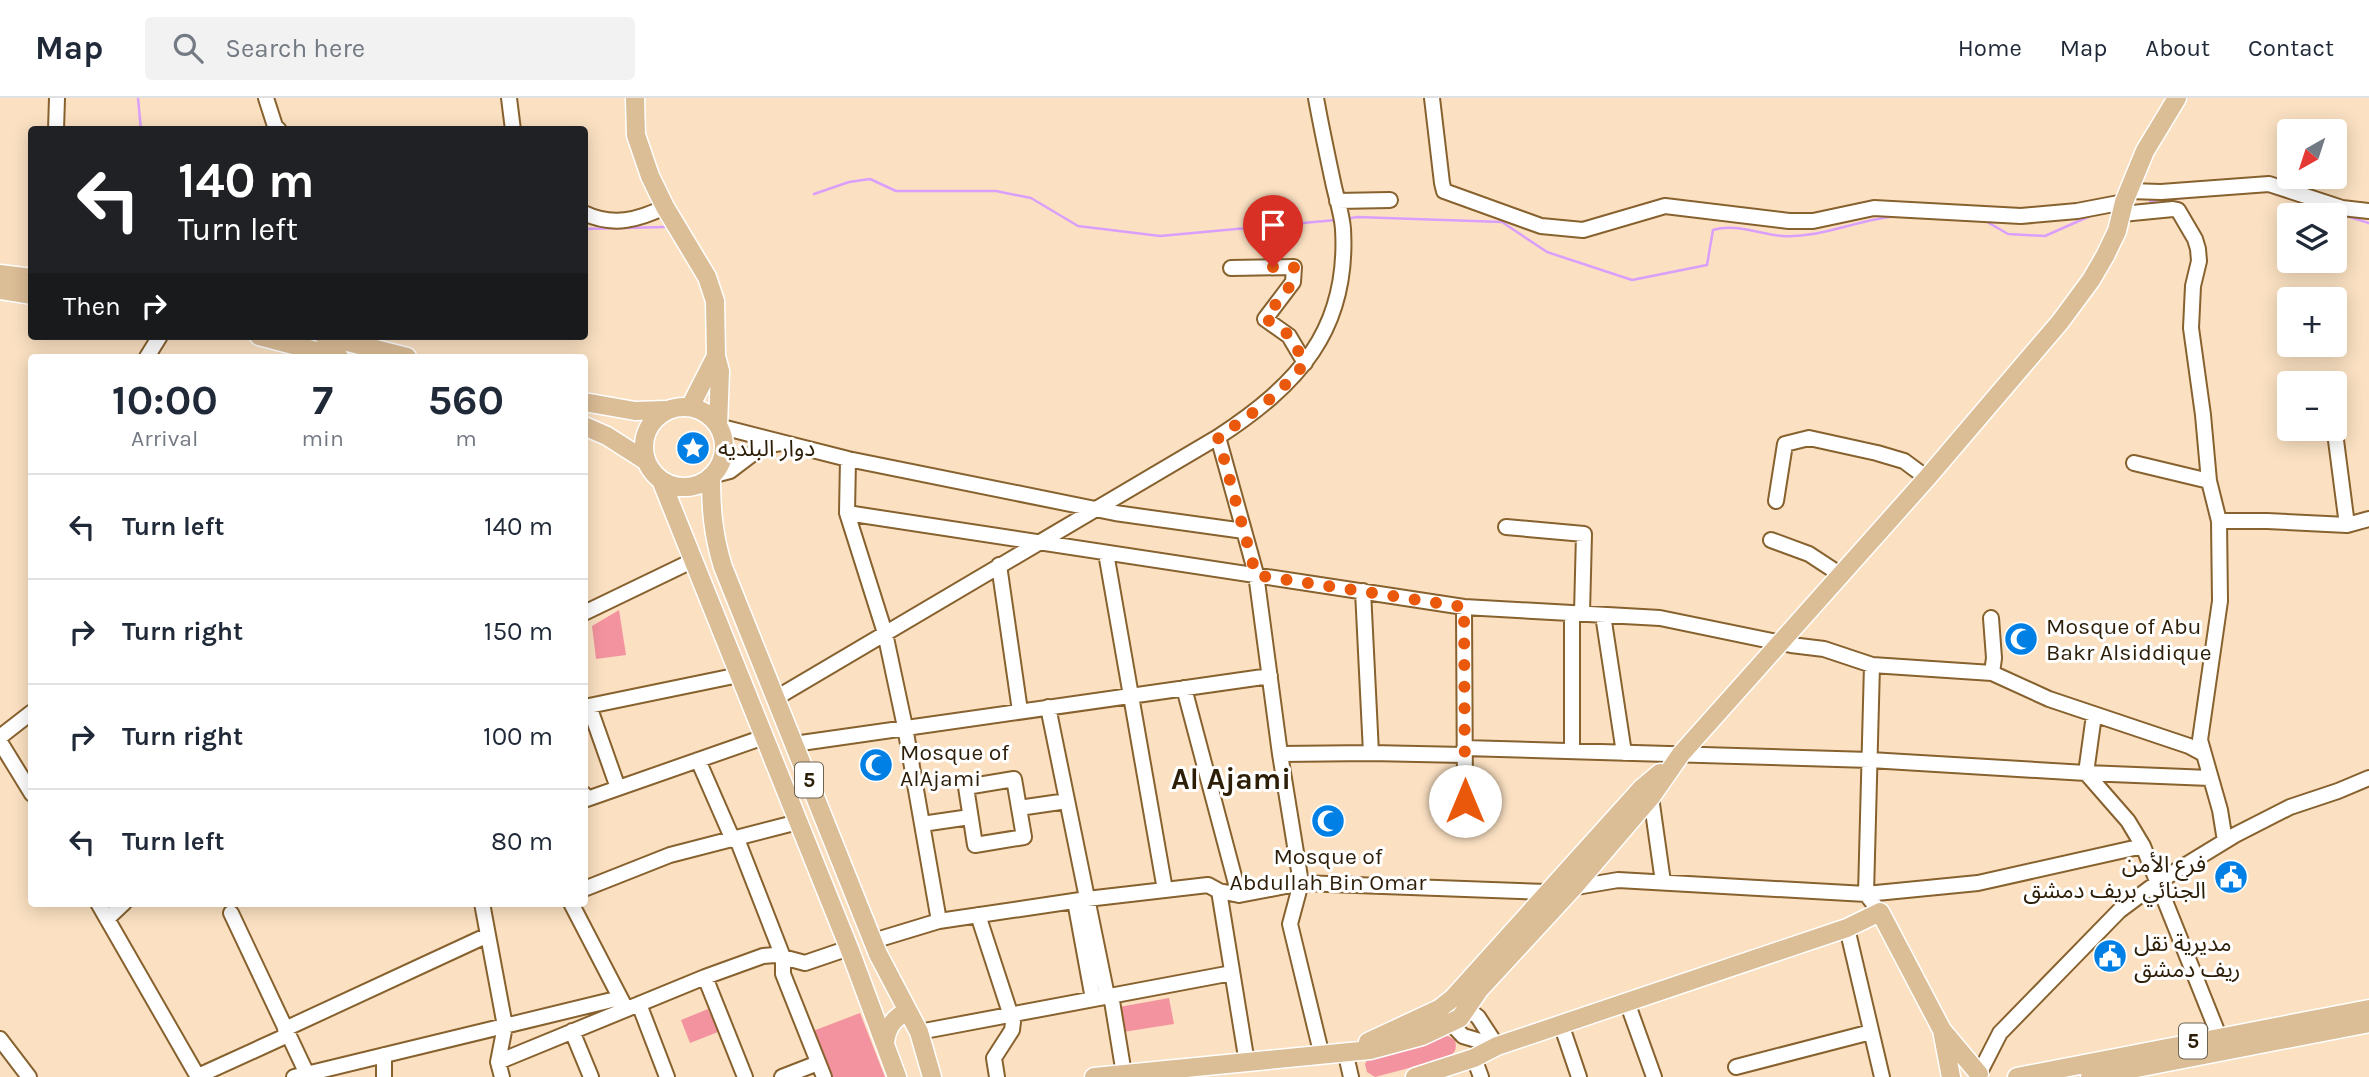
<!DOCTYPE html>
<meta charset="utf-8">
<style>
body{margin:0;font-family:Karla,"Noto Sans Arabic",sans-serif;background:#f2f2f3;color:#1f2937;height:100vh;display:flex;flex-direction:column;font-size:26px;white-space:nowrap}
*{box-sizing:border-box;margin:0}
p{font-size:23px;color:#747a83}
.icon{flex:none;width:38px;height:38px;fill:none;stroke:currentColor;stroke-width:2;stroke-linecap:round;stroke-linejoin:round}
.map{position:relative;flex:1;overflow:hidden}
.panel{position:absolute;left:28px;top:256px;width:560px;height:553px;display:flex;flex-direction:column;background:#fff;border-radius:7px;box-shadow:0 4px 18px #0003}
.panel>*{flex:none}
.banner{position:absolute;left:28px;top:28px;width:560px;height:214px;border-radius:7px;box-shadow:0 4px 18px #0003;background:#202124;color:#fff;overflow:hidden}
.needle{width:46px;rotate:219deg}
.controls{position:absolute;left:2277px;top:21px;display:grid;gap:14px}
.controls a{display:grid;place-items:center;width:70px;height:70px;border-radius:7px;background:#fff;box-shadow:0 4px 18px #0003;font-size:35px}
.pin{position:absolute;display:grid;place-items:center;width:60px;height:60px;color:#fff;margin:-72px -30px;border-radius:50% 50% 50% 0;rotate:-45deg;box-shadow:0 0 7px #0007}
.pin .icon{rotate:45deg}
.me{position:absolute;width:77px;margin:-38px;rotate:0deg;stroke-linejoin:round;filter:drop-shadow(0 0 5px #0008)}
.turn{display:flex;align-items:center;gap:24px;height:147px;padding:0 35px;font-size:32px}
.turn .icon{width:91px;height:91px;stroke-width:2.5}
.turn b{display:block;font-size:49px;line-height:60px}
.then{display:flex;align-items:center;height:66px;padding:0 35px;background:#0003;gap:14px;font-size:26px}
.eta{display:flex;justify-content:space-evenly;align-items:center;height:119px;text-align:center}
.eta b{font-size:42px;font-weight:700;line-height:49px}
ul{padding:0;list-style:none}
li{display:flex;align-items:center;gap:21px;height:105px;padding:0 35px;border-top:2px solid #e0e1e3}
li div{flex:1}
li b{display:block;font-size:26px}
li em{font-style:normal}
header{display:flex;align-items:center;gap:42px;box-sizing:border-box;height:98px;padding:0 35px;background:#fff;border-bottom:2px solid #e0e1e3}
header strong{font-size:33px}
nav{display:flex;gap:38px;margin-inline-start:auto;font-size:24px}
.search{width:490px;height:63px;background:#f2f2f3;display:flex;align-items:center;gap:18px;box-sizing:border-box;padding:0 24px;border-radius:7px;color:#747a83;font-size:26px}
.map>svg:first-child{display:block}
.green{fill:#f3939f}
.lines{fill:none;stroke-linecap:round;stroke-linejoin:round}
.stream{stroke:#d99ffb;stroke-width:2.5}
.minor-casing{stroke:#87612e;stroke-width:18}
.major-casing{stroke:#fff;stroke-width:21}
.minor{stroke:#fff;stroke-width:14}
.major{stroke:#dbbd96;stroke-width:18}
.route{stroke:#ea580c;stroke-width:12;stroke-dasharray:0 21.6}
.labels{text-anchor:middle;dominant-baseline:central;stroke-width:6;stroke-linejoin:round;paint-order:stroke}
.shield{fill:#fff;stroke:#6c6252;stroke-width:2}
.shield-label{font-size:21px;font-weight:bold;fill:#2d1e08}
.poi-label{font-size:23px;fill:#2d1e08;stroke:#fff;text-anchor:start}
.district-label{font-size:30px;font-weight:bold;fill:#2d1e08;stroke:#fff}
</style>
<header>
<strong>Map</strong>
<div class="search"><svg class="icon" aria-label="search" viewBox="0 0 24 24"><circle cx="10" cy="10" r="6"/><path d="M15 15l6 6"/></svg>Search here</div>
<nav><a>Home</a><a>Map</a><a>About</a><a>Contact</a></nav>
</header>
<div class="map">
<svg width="2369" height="979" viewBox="0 0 2369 979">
<rect width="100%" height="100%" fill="#fbe1c2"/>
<path class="green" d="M619,512L626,557L596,561L592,528Z
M1169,900L1174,926L1123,934L1119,909Z
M708,911L718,934L690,945L681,922Z
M860,915L885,979H831L813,933Z
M1448,938L1455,942C1458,954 1453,957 1443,961L1375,979L1367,974L1365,966L1369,959L1437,939Z"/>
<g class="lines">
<path class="stream" d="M138,0L141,32
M2262,92L2369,125
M814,96L849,84L870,81L896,93H996L1031,100L1078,128L1160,138L1336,122
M2150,103L2203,98
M1346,121L1357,119L1502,124L1547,154L1632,182L1707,167L1713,132C1735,125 1759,136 1782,138C1820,141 1861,120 1899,118
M1982,121L2008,136L2045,138L2090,118
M584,131L664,129"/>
<g class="minor-casing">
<path id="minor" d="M266,0L275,28L279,32
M509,0L513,32
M1432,0L1442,85L1444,93L1541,128L1583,132L1665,108L1789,123H1813L1874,110L2021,118L2077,113L2124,104
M56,32L57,0
M2129,93L2161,94L2269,86L2342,110L2369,113
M1337,103L1390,102
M584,115C613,129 638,122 665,109
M2122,116L2173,111L2178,112L2195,141L2198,151L2199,163L2193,188L2191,230L2203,317L2209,383L2219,423L2220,503L2200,642L2220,712L2225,743
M1231,170L1294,169L1293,184L1265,221L1289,238L1305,265
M147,259L160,238
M2334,327L2347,427
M718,328L848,361L1115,415L1244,433
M1218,339L1256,476L1280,656L1301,785L1290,826L1322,958
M848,361L847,415L885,535L905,629L939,823
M2134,365L2209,383
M711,378L730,373L763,348L781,345
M1776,403L1785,346L1809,340L1877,355L1904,363L1927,380
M847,415L1464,509L1660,520L1791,547L1824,551L1872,567L1992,575L2049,601L2189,648L2204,656
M2219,423H2267L2347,427L2369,421
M1506,429L1584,436L1582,515
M1771,442L1809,456L1841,477
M1106,455L1165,792
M999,467L1020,613
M1363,493L1371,655
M1464,509L1465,703
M584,515L694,462
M1572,515V653
M1603,517L1624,655
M1991,520L1994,560L1992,575
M1872,567L1866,796L1978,785L2143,748
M1184,590L1239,797
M776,600L1218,339C1297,287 1349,233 1343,131C1342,116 1336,99 1333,84C1327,56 1321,28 1316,0
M589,608L618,690
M584,609L739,577
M1048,609L1107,898
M2094,617L2086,675L2128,723L2143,748L2219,938
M0,639L32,614
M0,644L32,696
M794,646L1270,578
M1464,650L1870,662L2086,675L2210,680
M1280,656L1371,655L1464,657
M698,662L733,742
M1014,681L1024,739L975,747L966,689Z
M584,696L587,701L764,639
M1651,699L1663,784
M1019,710L1067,703
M922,726L970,719
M737,741L783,859V876L824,979
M584,791L670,757L798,724
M1219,793L1247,965
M1075,803L1093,901
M98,805L198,979
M482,805L505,928L498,964L502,979
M571,805L624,907
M231,815L307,976
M978,817L1013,924L1012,932L994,960L997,979
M107,821L124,805
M1847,830L1882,979
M873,843L939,823L1087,801L1208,787L1219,793L1239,797L1301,785L1547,794L1618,782L1866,796L1880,814
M705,879L745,979
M1111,897L1124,976
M1627,904L1654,979
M639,906L667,979
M1444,918L1463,938L1497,948L1478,919L1460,905
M1561,926L1579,979
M285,931L488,837
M572,933L591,979
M919,934L1232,875
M0,941L29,979
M1345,953L1351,979
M1474,960L1481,979
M498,964L705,879L763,858L775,857L805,865L849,850
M1736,969L1871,934
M1979,976L2000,935L2119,813L2158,784L2235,737L2290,709L2338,693L2369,680
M198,978L288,937
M294,979L620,900
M384,979V957
M782,979L818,965"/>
</g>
<g class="major-casing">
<path id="major" d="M635,0L636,37L650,78L665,109L707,179L715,203L716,258L720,273L718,328
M0,176L32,180
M0,192L32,197
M259,238L339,259
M324,238L407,259
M584,304L635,313L666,312
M690,309L716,258
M644 349a40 40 0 1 1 80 0a40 40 0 1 1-80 0Z
M584,328L607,338L646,363
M711,378C711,411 713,437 723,469L878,856L919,934L932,979
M661,382L849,850L897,979
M1368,944L1439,911L1453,900L1641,691L1660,675
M885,946C886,930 893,920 908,913
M1094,979L1370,952L1422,938L1460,920L1479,892L1574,789L1651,699L1681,656L1927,380L2060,224L2091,182L2105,158L2117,133L2124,104L2145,53L2177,0
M1415,979L1474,960L1497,948L1847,830L1880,814L1942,932
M1951,979L1942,932L1979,976
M2017,979L2369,911
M2090,979L2369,925"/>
</g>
<use href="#minor" class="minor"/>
<use href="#major" class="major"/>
</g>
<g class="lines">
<path class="route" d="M1273,169H1294L1293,184L1265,220L1289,237L1305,265C1281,295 1250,318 1218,339L1256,477L1464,509L1465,703"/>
</g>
<defs>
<g id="sight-disc" transform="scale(1.75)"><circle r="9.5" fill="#007fe5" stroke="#fff"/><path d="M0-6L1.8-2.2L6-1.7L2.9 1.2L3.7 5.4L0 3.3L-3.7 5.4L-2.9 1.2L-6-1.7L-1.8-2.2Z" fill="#fff"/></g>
<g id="mosque-disc" transform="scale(1.75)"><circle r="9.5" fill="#007fe5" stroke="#fff"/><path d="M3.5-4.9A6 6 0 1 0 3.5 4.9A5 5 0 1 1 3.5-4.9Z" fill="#fff"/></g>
<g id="civic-disc" transform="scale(1.75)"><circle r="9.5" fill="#007fe5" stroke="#fff"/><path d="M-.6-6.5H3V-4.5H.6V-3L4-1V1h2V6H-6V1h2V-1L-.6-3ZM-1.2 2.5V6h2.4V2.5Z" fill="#fff"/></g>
</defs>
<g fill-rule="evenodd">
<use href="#sight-disc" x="693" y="350"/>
<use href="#mosque-disc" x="2021" y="541"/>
<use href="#mosque-disc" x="876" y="667"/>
<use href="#mosque-disc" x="1328" y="723"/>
<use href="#civic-disc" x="2231" y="779"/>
<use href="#civic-disc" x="2110" y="858"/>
</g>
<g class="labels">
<g class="shield">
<rect x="795" y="664.5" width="28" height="35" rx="5"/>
<rect x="2179" y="925.5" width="28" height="35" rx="5"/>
</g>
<g class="shield-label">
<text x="809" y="682">5</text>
<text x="2193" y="943">5</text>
</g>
<g class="poi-label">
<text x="718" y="350">دوار البلديه</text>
<text x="2046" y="528">Mosque of Abu<tspan x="2046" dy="26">Bakr Alsiddique</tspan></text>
<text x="900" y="654">Mosque of<tspan x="900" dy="26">AlAjami</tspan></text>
<text x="1328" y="758" text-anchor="middle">Mosque of<tspan x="1328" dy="26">Abdullah Bin Omar</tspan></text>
<text x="2206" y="766" text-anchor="end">فرع الأمن<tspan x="2206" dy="26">الجنائي بريف دمشق</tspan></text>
<text x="2134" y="845">مديرية نقل<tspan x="2134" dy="26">ريف دمشق</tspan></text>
</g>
<g class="district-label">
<text x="1231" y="681">Al Ajami</text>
</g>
</g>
</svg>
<div class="controls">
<a><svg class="needle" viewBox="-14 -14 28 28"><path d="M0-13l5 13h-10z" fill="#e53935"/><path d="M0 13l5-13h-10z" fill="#747a83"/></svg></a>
<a><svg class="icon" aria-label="layers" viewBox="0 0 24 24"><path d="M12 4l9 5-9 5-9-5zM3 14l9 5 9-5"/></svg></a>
<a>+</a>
<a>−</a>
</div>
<div class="pin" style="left:1273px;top:169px;background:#d93025"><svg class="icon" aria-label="arrive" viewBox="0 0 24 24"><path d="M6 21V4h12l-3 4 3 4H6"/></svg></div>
<svg class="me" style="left:1465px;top:703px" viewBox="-20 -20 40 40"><circle r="19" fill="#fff"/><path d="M0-13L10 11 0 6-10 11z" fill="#ea580c"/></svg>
<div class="banner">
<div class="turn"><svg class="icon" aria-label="left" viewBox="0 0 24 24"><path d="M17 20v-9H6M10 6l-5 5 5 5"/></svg><div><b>140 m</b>Turn left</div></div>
<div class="then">Then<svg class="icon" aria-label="right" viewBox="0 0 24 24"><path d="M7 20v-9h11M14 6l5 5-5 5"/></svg></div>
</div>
<section class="panel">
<div class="eta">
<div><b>10:00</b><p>Arrival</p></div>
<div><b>7</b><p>min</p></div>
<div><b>560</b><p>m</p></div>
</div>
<ul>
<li><svg class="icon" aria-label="left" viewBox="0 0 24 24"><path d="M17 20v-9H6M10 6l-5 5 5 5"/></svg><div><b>Turn left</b></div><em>140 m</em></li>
<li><svg class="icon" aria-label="right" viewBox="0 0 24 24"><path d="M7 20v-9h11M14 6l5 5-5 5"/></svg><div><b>Turn right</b></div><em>150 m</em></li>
<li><svg class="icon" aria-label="right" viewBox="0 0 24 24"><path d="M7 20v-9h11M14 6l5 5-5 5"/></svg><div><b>Turn right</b></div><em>100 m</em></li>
<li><svg class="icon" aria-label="left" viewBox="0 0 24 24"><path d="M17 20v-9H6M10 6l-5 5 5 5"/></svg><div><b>Turn left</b></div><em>80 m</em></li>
</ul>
</section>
</div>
